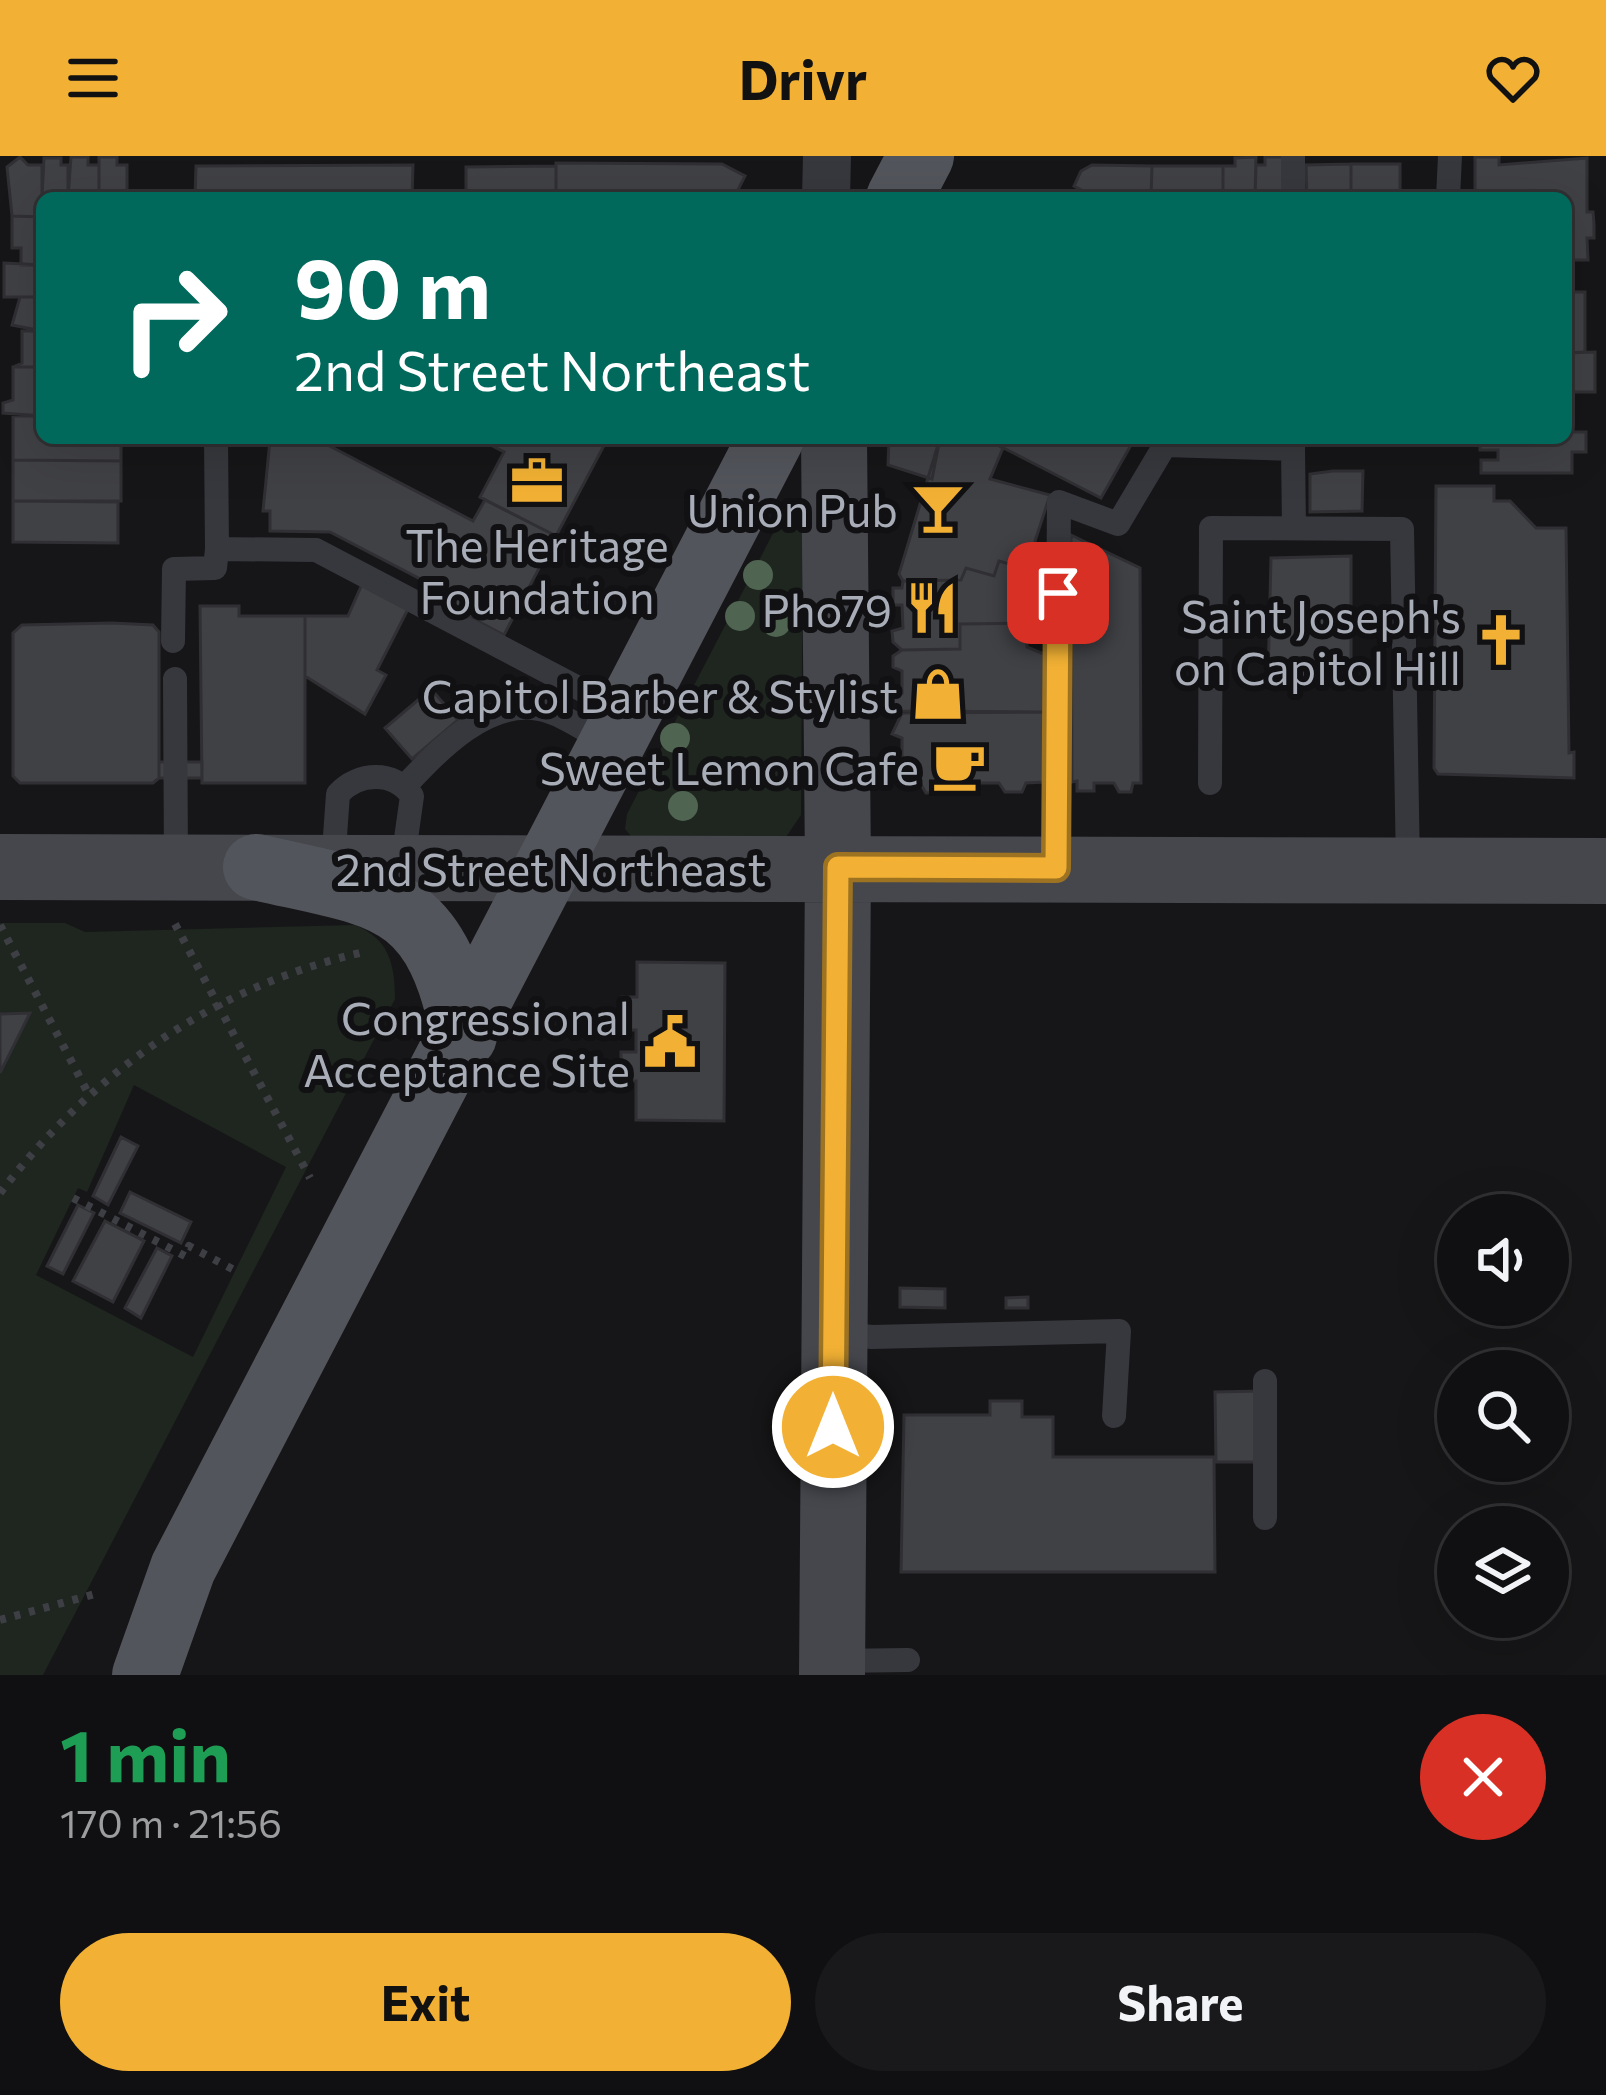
<!DOCTYPE html>
<meta charset="utf-8">
<style>
body{margin:0;font-family:Commissioner,sans-serif;background:#19191b;color:#f1f3f6;height:100vh;display:flex;flex-direction:column;font-size:45px;white-space:nowrap}
*{box-sizing:border-box;margin:0}
p{font-size:39px;color:#9c9d9f}
.icon{flex:none;width:66px;height:66px;fill:none;stroke:currentColor;stroke-width:2;stroke-linecap:round;stroke-linejoin:round}
.map{position:relative;height:1519px;overflow:hidden}
.panel{display:flex;flex-direction:column;background:#101012;flex:1}
.panel>*{flex:none}
.top-card{position:absolute;left:36px;top:36px;width:1536px;height:252px;border-radius:18px;box-shadow:0 12px 48px #0002,0 0 0 3px #303032;background:#00695c;color:#fff;overflow:hidden}
.fabs{position:absolute;left:1437px;top:1038px;display:grid;gap:24px}
.fabs a{display:grid;place-items:center;width:132px;height:132px;border-radius:50%;background:#101012;box-shadow:0 12px 48px #0002,0 0 0 3px #303032;font-size:60px}
.pin{position:absolute;display:grid;place-items:center;width:102px;height:102px;color:#fff;margin:-51px;border-radius:24px;box-shadow:0 6px 18px #0006}
.me{position:absolute;width:132px;margin:-66px;rotate:0deg;stroke-linejoin:round;filter:drop-shadow(0 0 9px #0008)}
.turn{display:flex;align-items:center;gap:42px;height:252px;padding:0 60px;font-size:54px}
.turn .icon{width:156px;height:156px;stroke-width:2.5}
.turn b{display:block;font-size:84px;line-height:102px}
.round{display:grid;place-items:center;flex:none;width:126px;height:126px;border-radius:63px;background:#19191b}
.headline{display:flex;align-items:center;justify-content:space-between;height:204px;padding:0 60px}
h1{font-size:72px;font-weight:700;line-height:90px;color:#1e9e55}
.primary-button{display:flex;gap:24px;margin-top:auto;padding:24px 60px}
.primary-button a{flex:1;height:138px;border-radius:72px;background:#f2b134;color:#111;font-size:48px;font-weight:700;line-height:138px;text-align:center}
.primary-button a+a{background:#19191b;color:#f1f3f6}
header{display:flex;justify-content:space-between;align-items:center;height:156px;padding:0 60px;background:#f2b134;color:#111;font-size:54px;font-weight:700}
.map>svg:first-child{display:block}
.green{fill:#1e261f;fill-rule:evenodd}
.building{fill:#404145;stroke:#303034;stroke-width:3}
.lines{fill:none;stroke-linecap:round;stroke-linejoin:round}
.path{stroke:#3d3f44;stroke-width:8;stroke-dasharray:6 9;stroke-linecap:butt}
.lane{stroke:#37383d;stroke-width:24}
.street{stroke:#37383d;stroke-width:48}
.secondary{stroke:#45474d;stroke-width:66}
.primary{stroke:#53555c;stroke-width:66}
.tree{fill:#506452}
.route-casing{stroke:#9d7322;stroke-width:30}
.route{stroke:#f2b134;stroke-width:21}
.labels{text-anchor:middle;dominant-baseline:central;stroke-width:12;stroke-linejoin:round;paint-order:stroke}
.poi-label{font-size:45px;fill:#a8adb8;stroke:#111113;text-anchor:end}
.street-label{font-size:45px;fill:#a8adb8;stroke:#111113}
</style>
<header><svg class="icon" aria-label="menu" viewBox="0 0 24 24"><path d="M4 6h16M4 12h16M4 18h16"/></svg>Drivr<svg class="icon" aria-label="heart" viewBox="0 0 24 24"><path d="M12 20l-8-8c-3-5 5-10 8-4 3-6 11-1 8 4z"/></svg></header>
<div class="map">
<svg width="1606" height="1519" viewBox="0 0 1606 1519">
<rect width="100%" height="100%" fill="#161618"/>
<path class="green" d="M797,356L803,365L801,659L786,681L631,680L625,673L627,658L780,364Z
M0,767H65L85,776L355,769C389,783 395,808 395,843L43,1519H0V918L29,858H0ZM134,929L286,1011L193,1201L36,1119L78,1032L87,1036Z"/>
<path class="building" d="M20,1L28,9H42V61L12,60L7,11Z
M71,1H88V9H99V42H68Z
M99,1H117V9H127V42H99Z
M1256,1L1255,42H1223V10H1235V2Z
M1265,1H1285L1287,42H1255L1256,9H1265Z
M1475,1H1499V9L1587,2V56H1593L1594,68V82H1587L1588,104H1566V42H1475Z
M44,2H61V9H68V42H42Z
M556,7L722,8L745,20L734,42H556Z
M1351,8H1400V42H1351Z
M1351,8V42H1307L1306,9Z
M413,9L412,42H195L196,10Z
M1092,9L1152,10L1151,42H1096L1074,30L1081,15Z
M556,10V42L466,39V11Z
M1152,10H1223V42H1151Z
M12,60L42,61V109H21V92H12Z
M4,107L42,109V141H4Z
M1566,136H1585V196L1566,197Z
M20,141H42V175L12,169Z
M22,175H42V211H13L22,207Z
M1595,196V236H1566V197Z
M13,211H42V260L3,257V247L13,244Z
M1566,255H1572V276H1586V296H1572V317H1481V304H1498V294H1480V282H1566Z
M13,260H42V282H121V305L13,304Z
M477,282H608L556,380L480,341L504,296Z
M889,282H940L932,323L888,309Z
M940,282H984L1003,292L990,323L1050,339L1026,413L999,405L994,420L966,412L961,424L903,425L899,418Z
M984,282H1135L1101,342Z
M270,284L320,285L473,365L485,344L556,380L504,479L445,448L449,438L330,376L270,375V355H263Z
M13,304L121,305V345H13Z
M1333,315H1363L1362,355L1310,356V318Z
M1436,330H1494V345H1510L1536,372H1566L1569,597L1574,596V622L1438,618L1434,612Z
M13,345L118,346V387L13,386Z
M1071,379L1140,412L1141,627H1133L1131,636H1119L1114,627H1094V635H1077V625L1072,626Z
M1351,400V523H1268L1271,402Z
M999,405L1026,413L1027,467L960,468V493L902,494L893,486L892,475L903,472L902,449H893V432H902L903,425L961,424L966,412L994,420Z
M363,426L409,451L377,514L386,519L365,558L305,520V460H348Z
M200,450H239V460H305V627H202Z
M112,467L153,469L159,476V622L153,627H20L13,620V477L22,469Z
M1027,467V491L1044,498V556L893,555V537H902V515L893,511V500L902,494L960,493V468Z
M431,533L458,564L412,603L385,572Z
M1044,556V626L1026,627L1022,636H1005L999,627H946L943,636L926,637L920,627H901V621H892L891,604H902V582L892,578L902,557Z
M159,606H202V622H159Z
M637,806L725,807L724,965L636,964V925H621V896H636V874H622V841H637Z
M30,857L0,917V858Z
M121,981L138,990L108,1049L93,1040Z
M130,1036L191,1066L181,1087L120,1057Z
M78,1049L94,1057L63,1118L47,1110Z
M105,1065L144,1085L113,1146L73,1125Z
M157,1092L172,1100L141,1162L125,1152Z
M900,1132L945,1133V1152L900,1151Z
M1028,1141V1152H1006V1142Z
M1261,1235L1262,1306H1216L1215,1236Z
M990,1245H1022V1261H1053V1301H1214L1215,1416H901L904,1259H990Z"/>
<g class="lines">
<path class="path" d="M175,768L310,1022
M0,769L89,939
M0,1037C93,916 214,830 364,796
M73,1042L185,1100L189,1090L238,1116
M0,1464L95,1438"/>
<path class="lane" d="M1293,0V42
M1448,42L1450,0
M216,282L217,393
M1293,293L1294,372
M173,485L174,413L215,412L217,393L316,394L624,556
M175,523L176,707
M1210,627L1211,372L1402,373L1408,711
M405,630C438,595 486,543 539,553C562,557 587,576 607,586
M333,708L338,638C358,616 394,614 412,640L402,711
M1056,710L1059,346L1118,368L1165,289L1293,293V282
M836,1177L872,1181L1119,1175L1114,1260
M1265,1225V1362
M834,1505L908,1504"/>
<path class="street" d="M826,42L827,0"/>
<path class="secondary" d="M0,711L1606,715
M832,1519L838,711L834,282"/>
<path class="primary" d="M899,42L921,0
M256,711C382,740 436,736 464,880
M145,1519L183,1412L771,282"/>
</g>
<g class="tree">
<circle cx="758" cy="419" r="15"/>
<circle cx="740" cy="460" r="15"/>
<circle cx="776" cy="466" r="15"/>
<circle cx="743" cy="542" r="15"/>
<circle cx="675" cy="582" r="15"/>
<circle cx="746" cy="618" r="15"/>
<circle cx="683" cy="650" r="15"/>
</g>
<g class="lines">
<g class="route-casing">
<path id="route" d="M833,1271L838,711L1056,712L1058,437"/>
</g>
<use href="#route" class="route"/>
</g>
<defs>
<g id="office-bare" transform="scale(4.14)"><path d="M-6-3h4V-5.5h4V-3h4V5H-6ZM-1-4.5V-3h2v-1.5ZM-6 0V1H6V0Z" fill="#f2b134" stroke="#111113" stroke-width="2.5" paint-order="stroke"/></g>
<g id="bar-bare" transform="scale(4.14)"><path d="M-6-5H6L.8 .8V4.5H3.5V6h-7V4.5H-.8V.8Z" fill="#f2b134" stroke="#111113" stroke-width="2.5" paint-order="stroke"/></g>
<g id="restaurant-bare" transform="scale(4.14)"><path d="M-5-6h1v4h1v-4h1v4h1v-4h1v5L-1.5 .5V6h-2V.5L-5-1ZM5-6V6H3V1.5H1.5Q1.5-4 5-6Z" fill="#f2b134" stroke="#111113" stroke-width="2.5" paint-order="stroke"/></g>
<g id="church-bare" transform="scale(4.14)"><path d="M-1.2-6h2.4v3.5h3.3v2.4h-3.3V6h-2.4V-.1h-3.3v-2.4h3.3Z" fill="#f2b134" stroke="#111113" stroke-width="2.5" paint-order="stroke"/></g>
<g id="shop-bare" transform="scale(4.14)"><path d="M-5-2.5h2.3a2.7 3.5 0 0 1 5.4 0H5L5.5 6h-11ZM-1.5-2.5h3a1.5 2.3 0 0 0-3 0Z" fill="#f2b134" stroke="#111113" stroke-width="2.5" paint-order="stroke"/></g>
<g id="cafe-bare" transform="scale(4.14)"><path d="M-5.5-4.5H6V0H3Q3 3.5 0 3.5H-2.5Q-5.5 3.5-5.5 0ZM3-3.2v2h1.7v-2ZM-6 4.5H4V6H-6Z" fill="#f2b134" stroke="#111113" stroke-width="2.5" paint-order="stroke"/></g>
<g id="civic-bare" transform="scale(4.14)"><path d="M-.6-6.5H3V-4.5H.6V-3L4-1V1h2V6H-6V1h2V-1L-.6-3ZM-1.2 2.5V6h2.4V2.5Z" fill="#f2b134" stroke="#111113" stroke-width="2.5" paint-order="stroke"/></g>
</defs>
<g fill-rule="evenodd">
<use href="#office-bare" x="537" y="325"/>
<use href="#bar-bare" x="938" y="352"/>
<use href="#restaurant-bare" x="932" y="452"/>
<use href="#church-bare" x="1501" y="484"/>
<use href="#shop-bare" x="938" y="538"/>
<use href="#cafe-bare" x="959" y="610"/>
<use href="#civic-bare" x="670" y="886"/>
</g>
<g class="labels">
<g class="poi-label">
<text x="898" y="352">Union Pub</text>
<text x="537" y="387" text-anchor="middle">The Heritage<tspan x="537" dy="52">Foundation</tspan></text>
<text x="892" y="452">Pho79</text>
<text x="1461" y="458">Saint Joseph's<tspan x="1461" dy="52">on Capitol Hill</tspan></text>
<text x="898" y="538">Capitol Barber &amp; Stylist</text>
<text x="919" y="610">Sweet Lemon Cafe</text>
<text x="630" y="860">Congressional<tspan x="630" dy="52">Acceptance Site</tspan></text>
</g>
<g class="street-label">
<text x="551" y="711">2nd Street Northeast</text>
</g>
</g>
</svg>
<div class="fabs">
<a><svg class="icon" aria-label="sound" viewBox="0 0 24 24"><path d="M4 9h4l5-4v14l-5-4H4zM17 9q2 3 0 6"/></svg></a>
<a><svg class="icon" aria-label="search" viewBox="0 0 24 24"><circle cx="10" cy="10" r="6"/><path d="M15 15l6 6"/></svg></a>
<a><svg class="icon" aria-label="layers" viewBox="0 0 24 24"><path d="M12 4l9 5-9 5-9-5zM3 14l9 5 9-5"/></svg></a>
</div>
<div class="pin" style="left:1058px;top:437px;background:#d93025"><svg class="icon" aria-label="arrive" viewBox="0 0 24 24"><path d="M6 21V4h12l-3 4 3 4H6"/></svg></div>
<svg class="me" style="left:833px;top:1271px" viewBox="-20 -20 40 40"><circle r="17" fill="#f2b134" stroke="#fff" stroke-width="3"/><path d="M0-11L8 9 0 5-8 9z" fill="#fff"/></svg>
<div class="top-card">
<div class="turn"><svg class="icon" aria-label="right" viewBox="0 0 24 24"><path d="M7 20v-9h11M14 6l5 5-5 5"/></svg><div><b>90 m</b>2nd Street Northeast</div></div>
</div>
</div>
<section class="panel">
<div class="headline"><div><h1>1 min</h1><p>170 m · 21:56</p></div><a class="round" style="background:#d93025;color:#fff"><svg class="icon" aria-label="close" viewBox="0 0 24 24"><path d="M6 6l12 12M18 6L6 18"/></svg></a></div>
<div class="primary-button"><a>Exit</a><a>Share</a></div>
</section>
